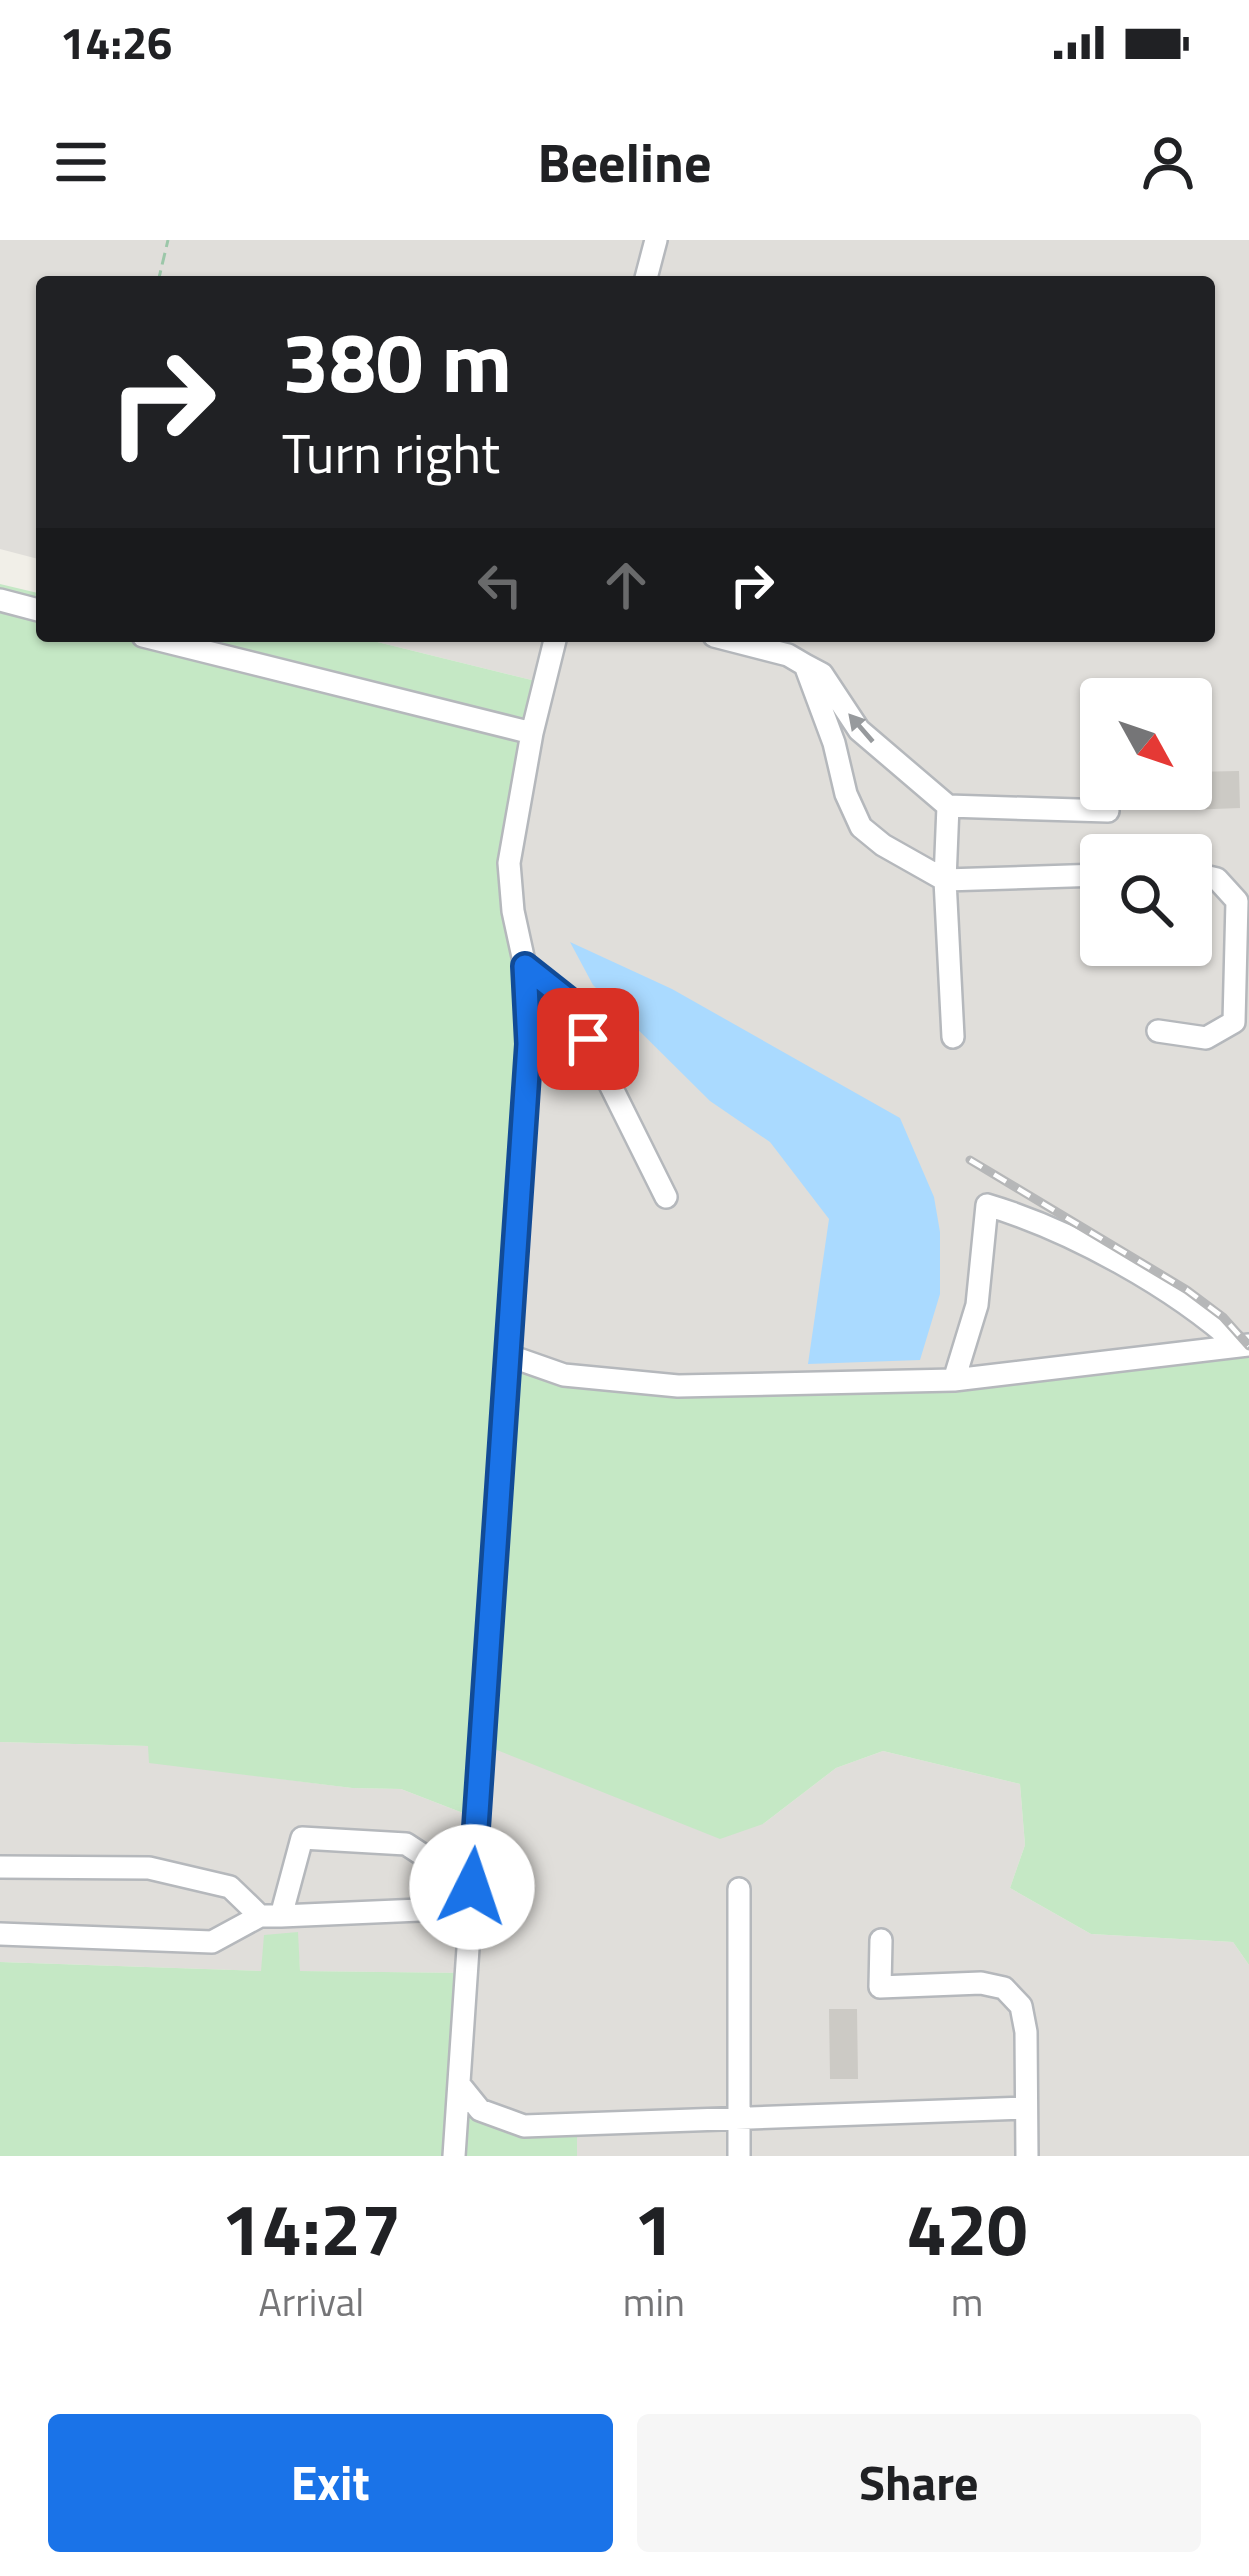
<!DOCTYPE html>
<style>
body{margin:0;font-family:"Titillium Web",sans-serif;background:#f6f6f6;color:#202124;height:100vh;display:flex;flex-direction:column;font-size:45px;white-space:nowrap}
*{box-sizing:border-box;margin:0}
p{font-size:39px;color:#757577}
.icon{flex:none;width:66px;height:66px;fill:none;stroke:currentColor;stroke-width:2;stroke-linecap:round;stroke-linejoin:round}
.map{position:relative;height:1916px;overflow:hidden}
.side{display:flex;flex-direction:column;background:#fff;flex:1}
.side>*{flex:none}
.hud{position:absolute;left:36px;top:36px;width:1179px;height:366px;border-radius:12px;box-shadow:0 3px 9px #0004;background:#202124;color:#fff;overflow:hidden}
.needle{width:78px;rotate:130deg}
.controls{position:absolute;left:1080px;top:438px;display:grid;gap:24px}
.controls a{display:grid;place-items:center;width:132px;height:132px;border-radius:12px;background:#fff;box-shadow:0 3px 9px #0004;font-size:60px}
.pin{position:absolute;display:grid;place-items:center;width:102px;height:102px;color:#fff;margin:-51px;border-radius:24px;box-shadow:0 6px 18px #0006}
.me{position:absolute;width:132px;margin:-66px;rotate:4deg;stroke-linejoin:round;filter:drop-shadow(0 0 9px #0008)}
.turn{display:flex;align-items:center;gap:42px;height:252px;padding:0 48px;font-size:54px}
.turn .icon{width:156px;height:156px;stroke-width:2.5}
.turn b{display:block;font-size:84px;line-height:102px}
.lanes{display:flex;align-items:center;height:114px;padding:0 48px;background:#0003;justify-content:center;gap:60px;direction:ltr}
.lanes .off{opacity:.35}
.eta{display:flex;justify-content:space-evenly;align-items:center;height:204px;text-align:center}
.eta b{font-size:72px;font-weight:700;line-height:84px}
.cta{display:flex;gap:24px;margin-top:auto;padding:24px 48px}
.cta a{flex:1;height:138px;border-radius:12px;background:#1a73e8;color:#fff;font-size:48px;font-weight:700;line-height:138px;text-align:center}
.cta a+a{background:#f6f6f6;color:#202124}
.status{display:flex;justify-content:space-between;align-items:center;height:84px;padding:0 60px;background:#fff;direction:ltr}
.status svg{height:33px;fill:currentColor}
header{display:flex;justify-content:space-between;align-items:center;height:156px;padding:0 48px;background:#fff;font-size:54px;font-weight:700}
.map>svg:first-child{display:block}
.industrial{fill:#e0deda;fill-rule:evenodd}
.green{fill:#c5e8c5}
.water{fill:#aadaff}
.building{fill:#cccac5}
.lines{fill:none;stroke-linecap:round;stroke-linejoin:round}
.minor-casing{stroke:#b5b8bc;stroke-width:26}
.path{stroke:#9cc7a9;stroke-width:3;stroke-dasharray:12 6;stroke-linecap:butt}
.minor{stroke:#fff;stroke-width:21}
.rail-casing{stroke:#b6b7b8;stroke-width:9}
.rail{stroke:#fff;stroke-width:4.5;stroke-dasharray:14;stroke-linecap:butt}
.oneway{fill:#979a9d}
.route-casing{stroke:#114b97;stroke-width:30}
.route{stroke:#1a73e8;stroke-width:21}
</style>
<div class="status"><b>14:26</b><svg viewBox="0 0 49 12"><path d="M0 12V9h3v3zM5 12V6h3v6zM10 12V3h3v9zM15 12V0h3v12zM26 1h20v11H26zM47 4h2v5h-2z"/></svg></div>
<header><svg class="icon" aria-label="menu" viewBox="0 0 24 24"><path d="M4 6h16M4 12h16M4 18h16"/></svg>Beeline<svg class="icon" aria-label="person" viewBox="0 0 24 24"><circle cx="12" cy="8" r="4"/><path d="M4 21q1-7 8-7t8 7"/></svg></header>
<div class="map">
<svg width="1249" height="1916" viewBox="0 0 1249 1916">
<rect width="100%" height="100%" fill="#f1efe8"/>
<path class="industrial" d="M0,0H1249V1106L954,1140L678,1146L507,1115L513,671L544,443L353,396H1209V42H42V320L0,309ZM1101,459H1191V549H1101ZM1101,615H1191V705H1101Z
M0,1502L149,1506V1522L352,1548L401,1549L476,1578L481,1504L763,1584L836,1528L883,1511L1020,1544L1025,1605L1010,1648L1091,1694L1233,1702L1249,1725V1916H577V1884L524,1886L459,1844L465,1733L300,1731L297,1692L262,1731L0,1722Z"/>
<path class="green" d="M0,344L42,354V396H353L544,443L509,623L525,726L508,1115L564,1135L954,1140L1249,1106V1725L1233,1702L1091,1694L1010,1648L1025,1605L1020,1544L883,1511L836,1528L763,1584L720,1599L482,1504L476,1578L401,1549L352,1548L149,1523L148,1506L0,1502Z
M298,1692L300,1731L466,1733L459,1845L480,1870L577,1884V1916H0V1722L261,1731L264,1695Z"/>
<path class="water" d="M570,702L672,749L900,878L934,957L940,992V1054L920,1120L808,1124L829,979L770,902L710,861L593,745Z"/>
<path class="building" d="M1239,531L1240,568L1187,570L1191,532Z
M829,1769H857L858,1839H830Z"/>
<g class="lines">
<g class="minor-casing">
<path id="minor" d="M645,42L656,0
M0,360L42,371
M143,396L532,493
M714,396L788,415L805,425
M948,566L859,490L822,434L805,425L834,503L846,554L861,587L883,605L945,640L1101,635
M525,726L568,760L666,957
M1158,791L1206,798L1234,782L1237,661L1217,639L1191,633
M953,797L945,640L948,566L1108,571
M507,1115L564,1135L678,1146L954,1140L1249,1105
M954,1140L977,1065L987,965C1071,990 1174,1047 1239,1106
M0,1627L149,1628L230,1647L260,1676
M0,1694L212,1702L260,1676H281L420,1670L472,1647L406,1604L302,1598L281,1676
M881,1700L880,1747L981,1743L1004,1748L1021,1766L1026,1792L1027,1916
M459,1844L480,1870L524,1886L1026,1868
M454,1916L529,804L525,726L513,671L509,623L532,493L556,396
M739,1916V1649"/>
</g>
<path class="path" d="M158,42L168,0"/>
<use href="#minor" class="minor"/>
<g class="rail-casing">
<path id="rail" d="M970,920L1187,1050L1223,1077L1249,1106"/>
</g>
<use href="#rail" class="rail"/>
</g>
<defs><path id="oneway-solid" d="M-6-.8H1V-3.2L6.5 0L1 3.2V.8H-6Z" transform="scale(3)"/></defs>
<use class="oneway" href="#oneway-solid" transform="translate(861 488) rotate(-131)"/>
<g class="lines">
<g class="route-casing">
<path id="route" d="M472,1647L529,804L525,726L568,760L588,799"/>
</g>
<use href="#route" class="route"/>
</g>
</svg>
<div class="controls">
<a><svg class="needle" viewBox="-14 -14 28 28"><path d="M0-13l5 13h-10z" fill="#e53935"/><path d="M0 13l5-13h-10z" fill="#757577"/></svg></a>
<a><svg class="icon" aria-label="search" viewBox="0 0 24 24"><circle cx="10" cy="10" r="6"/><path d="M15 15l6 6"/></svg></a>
</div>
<div class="pin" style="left:588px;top:799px;background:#d93025"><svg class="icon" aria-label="arrive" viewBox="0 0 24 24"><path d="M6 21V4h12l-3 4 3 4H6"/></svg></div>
<svg class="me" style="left:472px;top:1647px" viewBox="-20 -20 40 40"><circle r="19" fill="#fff"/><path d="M0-13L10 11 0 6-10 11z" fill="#1a73e8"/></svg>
<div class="hud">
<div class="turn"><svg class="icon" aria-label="right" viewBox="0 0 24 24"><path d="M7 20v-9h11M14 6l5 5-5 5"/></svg><div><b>380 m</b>Turn right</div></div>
<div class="lanes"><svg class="icon off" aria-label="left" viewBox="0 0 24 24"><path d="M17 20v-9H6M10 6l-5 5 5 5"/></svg><svg class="icon off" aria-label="ahead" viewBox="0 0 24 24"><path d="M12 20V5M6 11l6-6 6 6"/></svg><svg class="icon" aria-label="right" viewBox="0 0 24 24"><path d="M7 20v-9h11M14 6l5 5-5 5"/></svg></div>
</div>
</div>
<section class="side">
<div class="eta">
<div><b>14:27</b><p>Arrival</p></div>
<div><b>1</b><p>min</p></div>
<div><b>420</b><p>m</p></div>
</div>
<div class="cta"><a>Exit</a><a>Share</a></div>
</section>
